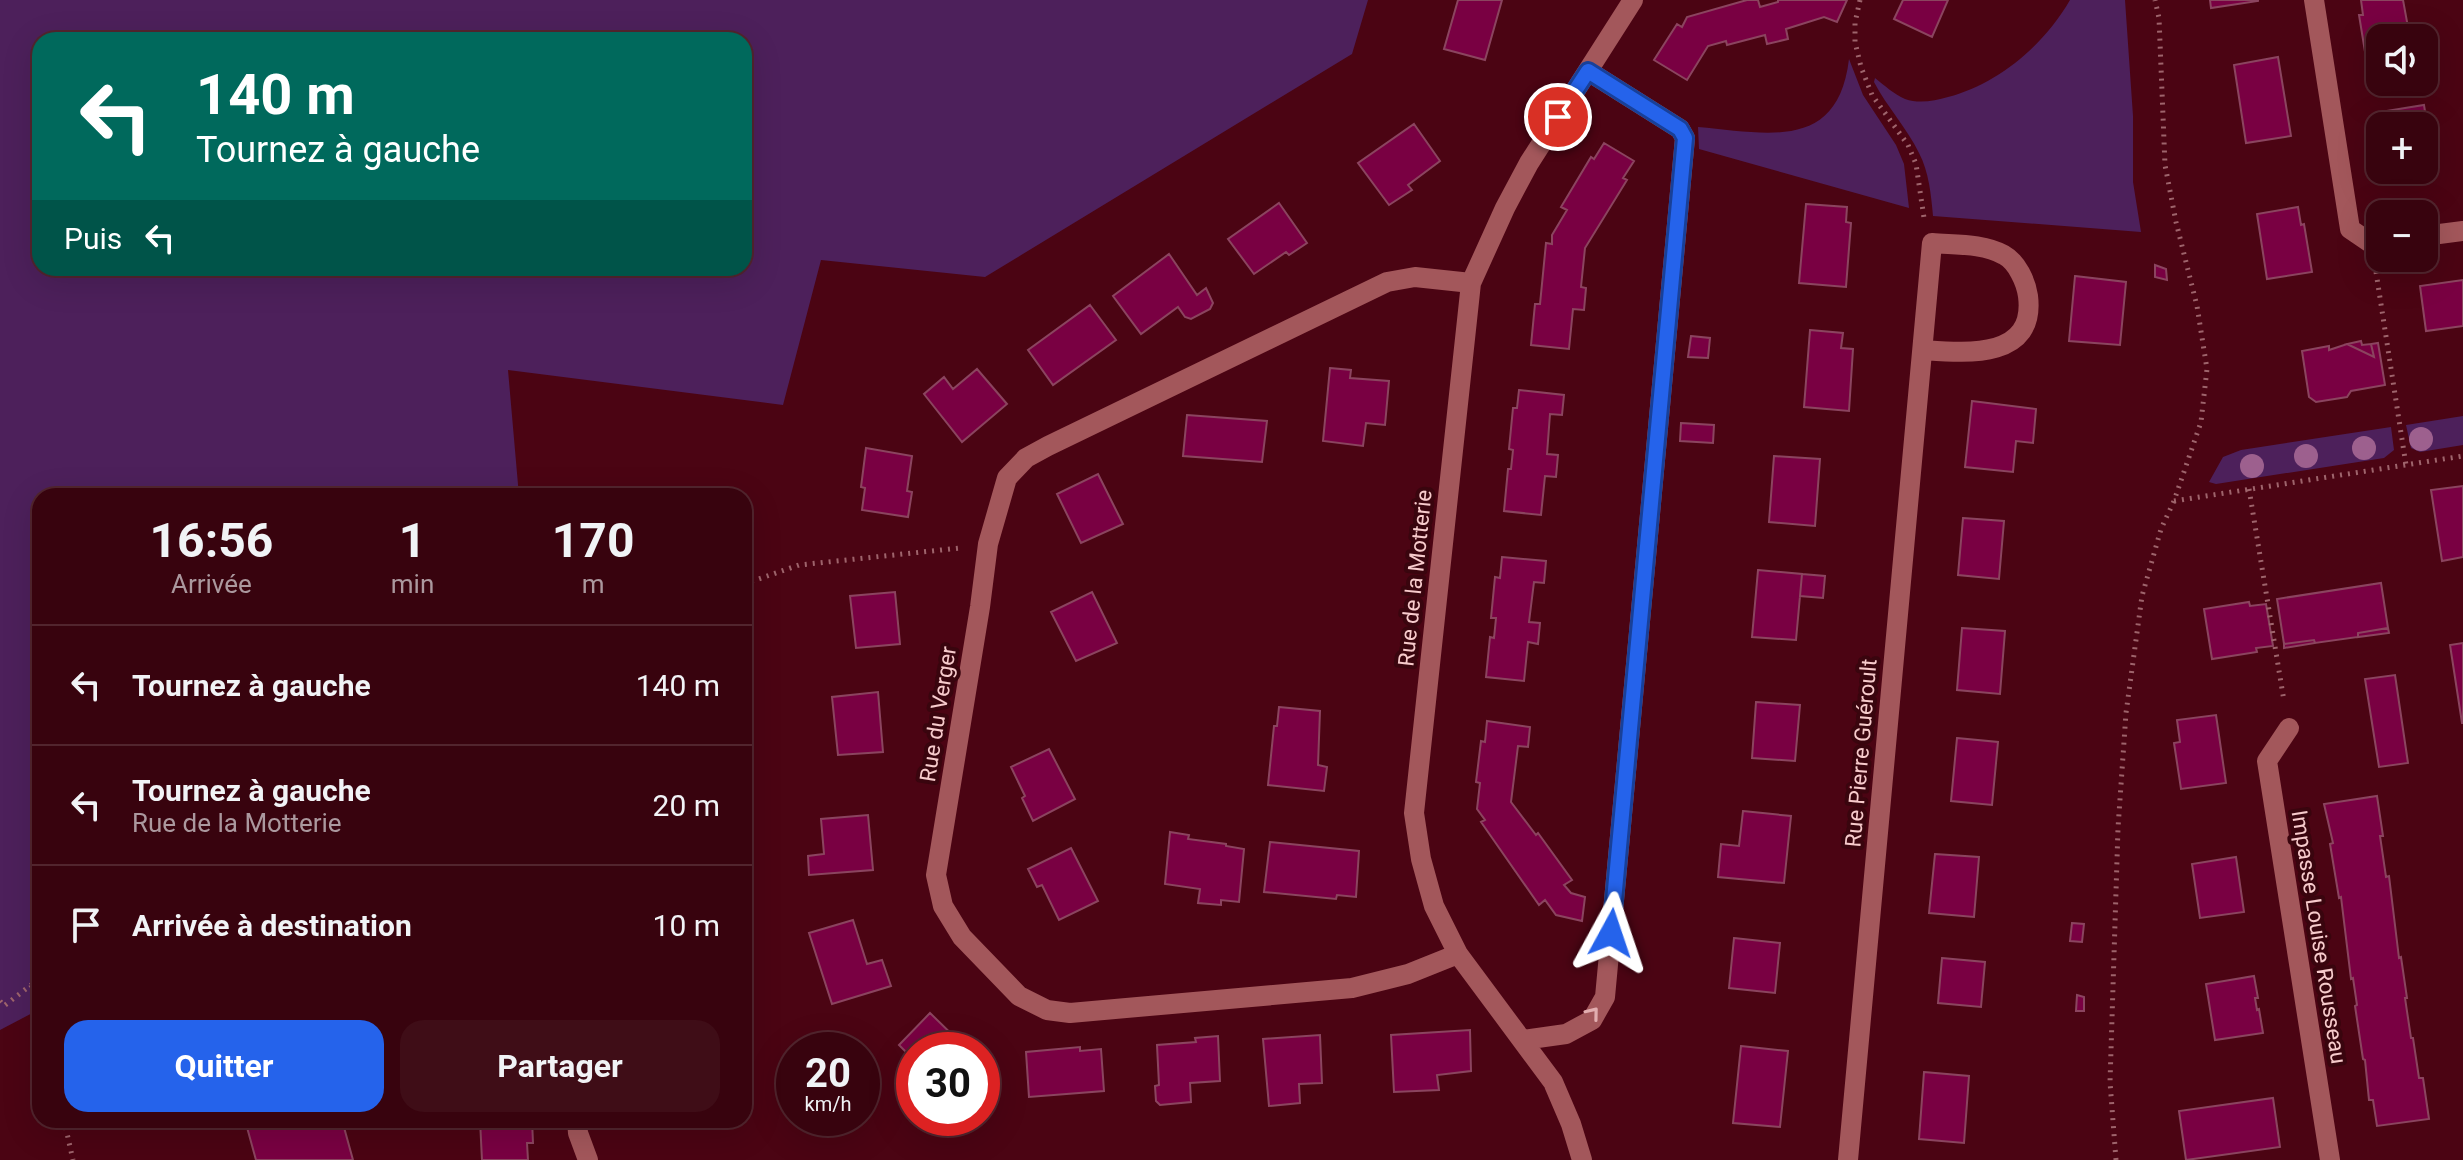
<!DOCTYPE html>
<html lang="fr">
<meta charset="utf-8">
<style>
body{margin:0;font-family:Roboto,sans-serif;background:#3f0d17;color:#f1f3f6;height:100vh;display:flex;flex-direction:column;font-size:30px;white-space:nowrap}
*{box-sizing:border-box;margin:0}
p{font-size:26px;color:#ab989e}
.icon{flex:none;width:44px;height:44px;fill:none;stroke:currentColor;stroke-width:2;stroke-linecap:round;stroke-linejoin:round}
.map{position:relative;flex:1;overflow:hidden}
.panel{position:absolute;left:32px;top:488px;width:720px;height:640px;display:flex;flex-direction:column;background:#38030e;border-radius:24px;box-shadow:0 8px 32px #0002,0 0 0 2px #52252e}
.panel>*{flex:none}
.guide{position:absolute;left:32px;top:32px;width:720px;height:244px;border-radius:24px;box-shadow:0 8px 32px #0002,0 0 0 2px #52252e;background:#00695c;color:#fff;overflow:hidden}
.fabs{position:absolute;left:2366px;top:24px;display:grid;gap:16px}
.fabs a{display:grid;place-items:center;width:72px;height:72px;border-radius:16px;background:#38030e;box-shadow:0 8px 32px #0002,0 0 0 2px #52252e;font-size:40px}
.speed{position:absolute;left:776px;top:1032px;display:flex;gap:16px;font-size:40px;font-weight:700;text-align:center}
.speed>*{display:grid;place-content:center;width:104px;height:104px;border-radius:50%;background:#38030e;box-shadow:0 8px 32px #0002,0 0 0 2px #52252e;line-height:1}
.speed small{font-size:20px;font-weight:400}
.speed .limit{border:12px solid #d22;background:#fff;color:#111}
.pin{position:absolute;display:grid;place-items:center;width:68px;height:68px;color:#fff;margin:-34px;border:4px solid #fff;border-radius:50%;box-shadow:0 2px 8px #0007}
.me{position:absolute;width:88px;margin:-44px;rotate:5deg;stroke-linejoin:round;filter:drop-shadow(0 0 6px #0008)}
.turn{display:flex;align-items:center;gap:28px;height:168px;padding:0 32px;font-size:36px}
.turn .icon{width:104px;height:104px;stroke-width:2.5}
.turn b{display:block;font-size:56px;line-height:68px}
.then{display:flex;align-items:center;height:76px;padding:0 32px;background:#0003;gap:16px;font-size:30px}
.eta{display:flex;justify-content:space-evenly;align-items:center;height:136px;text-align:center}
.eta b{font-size:48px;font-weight:700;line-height:56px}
.button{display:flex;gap:16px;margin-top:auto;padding:16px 32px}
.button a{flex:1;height:92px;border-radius:24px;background:#2563eb;color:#fff;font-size:32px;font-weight:700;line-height:92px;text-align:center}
.button a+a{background:#3f0d17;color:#f1f3f6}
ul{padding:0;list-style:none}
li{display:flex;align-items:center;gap:24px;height:120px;padding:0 32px;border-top:2px solid #52252e}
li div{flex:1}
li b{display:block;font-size:30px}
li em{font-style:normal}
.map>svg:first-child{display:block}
.green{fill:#4d205b;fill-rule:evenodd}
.building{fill:#790042;stroke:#8b445f;stroke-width:2}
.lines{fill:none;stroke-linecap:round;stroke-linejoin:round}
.path{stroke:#9e646c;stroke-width:5;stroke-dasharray:2 6;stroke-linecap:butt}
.minor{stroke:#a3575b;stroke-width:20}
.tree{fill:#9d608e}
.oneway{stroke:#e2aeb0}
.route-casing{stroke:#184099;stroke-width:20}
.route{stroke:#2563eb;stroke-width:14}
.labels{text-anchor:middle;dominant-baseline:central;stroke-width:8;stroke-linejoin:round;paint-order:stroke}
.street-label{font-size:22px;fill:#f7cbcc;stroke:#39050e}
</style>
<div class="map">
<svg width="2463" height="1160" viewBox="0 0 2463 1160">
<rect width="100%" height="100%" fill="#4b0413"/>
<path class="green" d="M0,0H1368L1352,54L985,277L821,260L783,405L508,370L519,496H40V1009L0,1030ZM40,40H744V268H40Z
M2070,0H2125L2133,116V182L2141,232L1933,216C1931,195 1929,172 1919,153C1907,128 1887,107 1874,82L1875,78C1885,86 1894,94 1905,99C1919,104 1934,101 1948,97C1998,84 2044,45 2070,0Z
M1849,59L1863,95L1896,145L1904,164L1909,208L1699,149L1698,127C1767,133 1838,152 1849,59Z
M2463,416V445L2420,452L2411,448L2406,425Z
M2391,427L2394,450L2384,458L2216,484L2209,482L2223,457L2241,450Z"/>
<path class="building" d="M1458,0H1502L1485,60L1444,49Z
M1747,0H1758L1760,7L1778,2V0H1847L1837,22L1824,17L1786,29L1788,39L1767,44L1765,35L1727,45L1726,41L1708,46L1687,80L1654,60L1677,24L1682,27L1687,17Z
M1903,0H1948L1932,37L1894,19Z
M2210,0H2258V1L2211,8Z
M2361,0H2403L2410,38H2380V61L2367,64L2359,15H2363Z
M2278,57L2291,136L2246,143L2234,65Z
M2424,105L2435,175L2394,181L2392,170H2424V126H2388L2386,111Z
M1414,124L1440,161L1408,185L1412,190L1389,205L1358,163Z
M1604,143L1634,161L1623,178L1627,180L1585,248L1581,287L1586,288L1584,310L1573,309L1569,349L1531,345L1535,304H1540L1546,243L1552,244V235L1567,210L1561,207L1591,157L1594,159Z
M1279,203L1307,243L1289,255L1286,252L1254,274L1228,239Z
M1806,204L1847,207L1846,222L1851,223L1846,287L1799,283Z
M2298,207L2301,225L2304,224L2312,272L2267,279L2257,214Z
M1169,254L1197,295L1206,288L1213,303L1210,309L1191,319L1185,317L1178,307L1141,334L1113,296Z
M2155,265L2166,269L2167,280L2155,277Z
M2075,276L2126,282L2120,345L2069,341Z
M2463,280V326L2426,331L2420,286Z
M1090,305L1116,340L1053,385L1028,350Z
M1810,330L1843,333L1841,348L1853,349L1849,411L1804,407Z
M1691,336L1710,338L1708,358L1688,357Z
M2361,341L2362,345L2371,344L2374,357L2347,344Z
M2378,343L2385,385L2351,391L2347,397L2316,402L2309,397L2302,351L2329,346V350L2347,344L2374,357L2371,344Z
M1330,368L1351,370L1350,378L1389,381L1385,425L1366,423L1363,446L1323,441Z
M977,369L1007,404L962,442L924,394L944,377L953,389Z
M1519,390L1564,395L1562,415L1550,414L1547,454L1558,455L1556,477L1545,476L1541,515L1504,511L1508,469H1511L1513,450L1509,449L1513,408H1517Z
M1972,401L2036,409L2033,443L2016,441L2013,472L1965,467Z
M1187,415L1267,421L1262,462L1183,456Z
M1681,423L1714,425L1713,443L1680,441Z
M866,448L912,456L907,491L912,492L908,517L862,510L865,488L861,487Z
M1774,456L1820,459L1815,526L1769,522Z
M1098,474L1123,524L1081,543L1057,494Z
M2463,486V557L2442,561L2431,490Z
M1963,518L2004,521L1999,579L1958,575Z
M1502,557L1546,561L1544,583L1534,582L1529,622L1540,623L1538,644L1528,642L1524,681L1486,677L1490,637L1494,638L1496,618H1491L1495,577L1500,578Z
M1758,570L1802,574L1796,640L1752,637Z
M1802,574L1825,576L1823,598L1800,596Z
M2381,583L2388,628L2358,633V637L2315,643L2314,640L2284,644L2277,599Z
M895,592L900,644L856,648L850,596Z
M1092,592L1117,643L1076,661L1051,612Z
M2249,602L2250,606L2266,604L2273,646L2256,648L2257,652L2212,659L2204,609Z
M1962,628L2005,631L2000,694L1957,690Z
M2388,628L2389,633L2358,637V633Z
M2314,640L2315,643L2284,648V644Z
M2463,643V723H2462L2450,645Z
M2395,675L2408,763L2379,767L2365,679Z
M878,692L883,752L838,755L832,697Z
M1756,702L1800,705L1795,761L1752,758Z
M1279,707L1320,711L1318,765L1327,767L1324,791L1268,785L1274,726H1277Z
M2216,715L2226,783L2181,789L2174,743L2180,742L2177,720Z
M1487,721L1530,727L1528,747L1518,746L1511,802L1536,835L1538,833L1572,880L1564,885L1571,893L1585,897L1582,921L1556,915L1545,900L1539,905L1481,822L1485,820L1477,809L1480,783L1476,782L1481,741L1485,742Z
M1957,738L1998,742L1992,805L1951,801Z
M1049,749L1075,799L1033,821L1022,798L1025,796L1011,767Z
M2377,796L2383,836H2380L2386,877L2389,876L2399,958L2401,957L2407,998H2405L2411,1038H2413L2419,1078H2423L2429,1119L2377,1126L2373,1100H2369L2365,1060L2363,1059L2355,1006L2357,1005L2353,978L2351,979L2341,897L2339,898L2330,844L2333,843L2324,804Z
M1743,811L1791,816L1784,883L1718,877L1721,844L1739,846Z
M868,815L873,870L809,875L808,856L824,854L821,819Z
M1170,832L1189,835L1188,839L1226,844V846L1244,849L1239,902L1221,900V905L1198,903L1200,889L1165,884Z
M1270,842L1359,851L1356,897L1337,895L1336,899L1264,892Z
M1071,848L1098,901L1059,920L1042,885L1037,887L1028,869Z
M1935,854L1979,857L1974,917L1929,913Z
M2236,857L2244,912L2200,918L2192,864Z
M853,920L867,964L882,960L891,986L832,1004L809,933Z
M2072,923L2084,924L2082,942L2070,941Z
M1734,938L1780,943L1775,993L1729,988Z
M1942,958L1985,962L1981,1007L1938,1003Z
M2254,976L2258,998H2255L2257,1010L2259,1009L2263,1033L2215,1040L2206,984Z
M2077,995L2084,997V1011H2076Z
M930,1013L968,1050H914V1060L899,1045Z
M1470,1030L1471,1071L1437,1075L1439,1090L1394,1092L1391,1035Z
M1320,1035L1322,1083L1299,1084L1300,1103L1269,1106L1263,1039Z
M1218,1036L1220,1081L1190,1083L1191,1102L1160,1105L1156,1101L1155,1086L1159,1085L1157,1045L1196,1042L1195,1038Z
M1741,1046L1788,1051L1780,1127L1733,1123Z
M1080,1047V1051L1101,1049L1104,1091L1029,1097L1026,1052Z
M1924,1072L1969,1076L1964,1143L1919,1139Z
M2273,1098L2280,1147L2186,1160L2179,1111Z
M245,1120H342L353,1160H256Z
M480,1120H532L533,1143H527L528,1160H482Z"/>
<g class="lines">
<path class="path" d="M1860,0L1855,23V42L1861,67L1872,95L1908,145L1916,164L1924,218
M2376,272L2406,465
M2249,489L2284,701
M2174,501L2463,456
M744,584L799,565L960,548
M31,985L40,1021
M0,1001L4,1006L40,978
M64,1120L73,1160
M2116,1160L2110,1082L2118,828L2126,713L2142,596L2161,529L2174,501L2201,422L2207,369L2197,306L2176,222L2165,165L2159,18L2155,0"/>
<path class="minor" d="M2314,0L2350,229L2372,244L2380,243
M2424,236L2463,231
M2289,728L2267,761L2330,1160
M1458,954L1408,974L1352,988L1070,1013L1047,1010L1019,996L962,937L943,906L936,875L980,607L988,544L1007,478L1026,458L1048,446L1387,282L1415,277L1471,283
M1523,1040L1566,1034L1592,1020L1605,997L1685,138L1680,129L1588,71
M577,1120L578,1133L588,1160
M1582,1160L1571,1124L1553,1082L1458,954L1434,906L1421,859L1414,813L1471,283L1505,208L1529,163L1633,0
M1848,1160L1932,243C1954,245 1983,243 2004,255C2017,262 2026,282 2028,296C2036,360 1965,353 1923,350"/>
</g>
<g class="tree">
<circle cx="2421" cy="439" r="12"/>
<circle cx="2364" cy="448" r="12"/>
<circle cx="2306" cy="456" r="12"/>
<circle cx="2252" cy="466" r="12"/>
</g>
<defs><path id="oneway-chevron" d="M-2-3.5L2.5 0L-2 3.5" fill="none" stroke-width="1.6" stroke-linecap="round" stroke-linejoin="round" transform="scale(2)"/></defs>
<use class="oneway" href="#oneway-chevron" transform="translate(1593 1013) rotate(-51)"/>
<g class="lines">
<g class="route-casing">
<path id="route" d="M1558,117L1588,71L1680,129L1685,138L1611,933"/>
</g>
<use href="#route" class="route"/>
</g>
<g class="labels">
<g class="street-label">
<text transform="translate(1415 578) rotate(-84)">Rue de la Motterie</text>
<text transform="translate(938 714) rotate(-81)">Rue du Verger</text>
<text transform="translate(1861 753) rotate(-85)">Rue Pierre Guéroult</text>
<text transform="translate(2319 937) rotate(81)">Impasse Louise Rousseau</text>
</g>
</g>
</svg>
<div class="fabs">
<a><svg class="icon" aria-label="sound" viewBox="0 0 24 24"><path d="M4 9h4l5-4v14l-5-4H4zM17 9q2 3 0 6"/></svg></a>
<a>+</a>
<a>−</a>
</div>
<div class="speed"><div>20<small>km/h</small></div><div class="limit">30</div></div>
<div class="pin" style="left:1558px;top:117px;background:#d93025"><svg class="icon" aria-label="arrive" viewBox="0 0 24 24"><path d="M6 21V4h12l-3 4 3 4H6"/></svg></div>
<svg class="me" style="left:1611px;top:933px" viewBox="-20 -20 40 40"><path d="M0-17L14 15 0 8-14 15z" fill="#2563eb" stroke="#fff" stroke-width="4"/></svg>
<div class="guide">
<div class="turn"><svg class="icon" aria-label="left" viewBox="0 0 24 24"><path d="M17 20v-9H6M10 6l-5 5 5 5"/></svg><div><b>140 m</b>Tournez à gauche</div></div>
<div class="then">Puis<svg class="icon" aria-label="left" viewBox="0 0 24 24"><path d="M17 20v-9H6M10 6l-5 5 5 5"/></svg></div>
</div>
<section class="panel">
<div class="eta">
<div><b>16:56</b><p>Arrivée</p></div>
<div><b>1</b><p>min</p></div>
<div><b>170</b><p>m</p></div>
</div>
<ul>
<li><svg class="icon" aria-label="left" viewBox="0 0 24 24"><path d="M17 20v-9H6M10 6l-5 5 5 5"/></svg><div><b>Tournez à gauche</b></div><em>140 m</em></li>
<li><svg class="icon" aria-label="left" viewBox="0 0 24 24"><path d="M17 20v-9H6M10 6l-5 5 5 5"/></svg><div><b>Tournez à gauche</b><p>Rue de la Motterie</p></div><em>20 m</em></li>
<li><svg class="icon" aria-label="arrive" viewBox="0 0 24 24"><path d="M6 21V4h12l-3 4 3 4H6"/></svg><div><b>Arrivée à destination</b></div><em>10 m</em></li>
</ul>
<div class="button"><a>Quitter</a><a>Partager</a></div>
</section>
</div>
